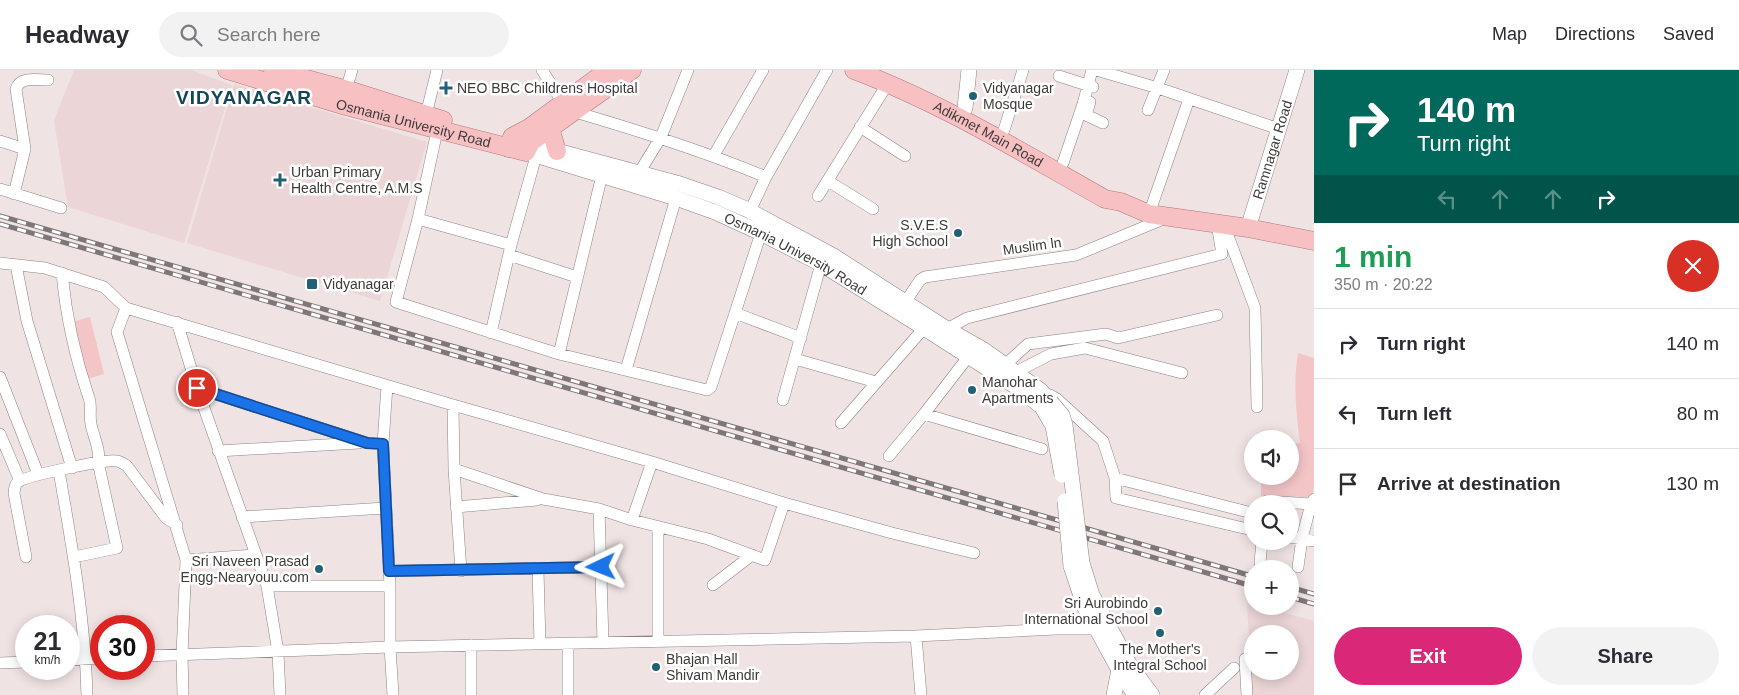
<!DOCTYPE html>
<meta charset="utf-8">
<style>
body{margin:0;font-family:Arial,sans-serif;background:#f2f2f3;color:#2b2b33;height:100vh;display:flex;flex-direction:column;font-size:19px;white-space:nowrap}
*{box-sizing:border-box;margin:0}
p{font-size:16px;color:#7c7c81}
.icon{flex:none;width:28px;height:28px;fill:none;stroke:currentColor;stroke-width:2;stroke-linecap:round;stroke-linejoin:round}
.map{position:relative;flex:1;overflow:hidden}
.drawer{display:flex;flex-direction:column;background:#fff;width:425px}
.drawer>*{flex:none}
.hud{background:#00695c;color:#fff;overflow:hidden}
.buttons{position:absolute;left:1244px;top:360px;display:grid;gap:10px}
.buttons a{display:grid;place-items:center;width:55px;height:55px;border-radius:50%;background:#fff;box-shadow:0 2px 12px #0003;font-size:25px}
.speed{position:absolute;left:15px;top:545px;display:flex;gap:10px;font-size:25px;font-weight:700;text-align:center}
.speed>*{display:grid;place-content:center;width:65px;height:65px;border-radius:50%;background:#fff;box-shadow:0 2px 12px #0003;line-height:1}
.speed small{font-size:12px;font-weight:400}
.speed .limit{border:8px solid #d22;background:#fff;color:#111}
.pin{position:absolute;display:grid;place-items:center;width:42px;height:42px;color:#fff;margin:-21px;border:2px solid #fff;border-radius:50%;box-shadow:0 1px 5px #0007}
.me{position:absolute;width:55px;margin:-28px;rotate:268deg;stroke-linejoin:round;filter:drop-shadow(0 0 4px #0008)}
.turn{display:flex;align-items:center;gap:18px;height:105px;padding:0 20px;font-size:22px}
.turn .icon{width:65px;height:65px;stroke-width:2.5}
.turn b{display:block;font-size:35px;line-height:42px}
.lanes{display:flex;align-items:center;height:48px;padding:0 20px;background:#0003;justify-content:center;gap:25px;direction:ltr}
.lanes .off{opacity:.35}
.round{display:grid;place-items:center;flex:none;width:52px;height:52px;border-radius:26px;background:#f2f2f3}
.head{display:flex;align-items:center;justify-content:space-between;height:85px;padding:0 20px}
h1{font-size:30px;font-weight:700;line-height:38px;color:#1e9e55}
.action{display:flex;gap:10px;margin-top:auto;padding:10px 20px}
.action a{flex:1;height:58px;border-radius:30px;background:#db2777;color:#fff;font-size:20px;font-weight:700;line-height:58px;text-align:center}
.action a+a{background:#f2f2f3;color:#2b2b33}
ul{padding:0;list-style:none}
li{display:flex;align-items:center;gap:15px;height:70px;padding:0 20px;border-top:1px solid #e1e1e2}
li div{flex:1}
li b{display:block;font-size:19px}
li em{font-style:normal}
header{display:flex;align-items:center;gap:30px;box-sizing:border-box;height:70px;padding:0 25px;background:#fff;border-bottom:1px solid #e1e1e2}
header strong{font-size:24px}
nav{display:flex;gap:28px;margin-inline-start:auto;font-size:18px}
.search{width:350px;height:45px;background:#f2f2f3;display:flex;align-items:center;gap:12px;box-sizing:border-box;padding:0 18px;border-radius:28px;color:#7c7c81;font-size:19px}
main{display:flex;flex:1;min-height:0}
.map>svg:first-child{display:block}
.built{fill:#ebd5d6;fill-rule:evenodd}
.green{fill:#f3c5c7}
.lines{fill:none;stroke-linecap:round;stroke-linejoin:round}
.street-casing{stroke:#8e8282;stroke-width:12}
.secondary-casing{stroke:#8e8282;stroke-width:16}
.primary-casing{stroke:#b3767a;stroke-width:19}
.street{stroke:#fff;stroke-width:11}
.secondary{stroke:#fff;stroke-width:15}
.primary{stroke:#f7c1c4;stroke-width:18}
.rail-casing{stroke:#7f7777;stroke-width:5}
.rail{stroke:#fff;stroke-width:3;stroke-dasharray:9;stroke-linecap:butt}
.secondary-bridge-casing{stroke:#8e8282;stroke-width:16;stroke-linecap:butt}
.secondary-bridge{stroke:#fff;stroke-width:15}
.route-casing{stroke:#114b97;stroke-width:12}
.route{stroke:#1a73e8;stroke-width:9}
.poi-dot{fill:#226076;stroke:#fff;stroke-width:2}
.labels{text-anchor:middle;dominant-baseline:central;stroke-width:5;stroke-linejoin:round;paint-order:stroke}
.poi-label{font-size:14px;fill:#3f3a3a;stroke:#fff;text-anchor:start}
.street-label{font-size:14px;fill:#3f3a3a;stroke:#fff}
.district-label{font-size:19px;font-weight:bold;letter-spacing:1px;fill:#134657;stroke:#fff}
</style>
<header>
<strong>Headway</strong>
<div class="search"><svg class="icon" aria-label="search" viewBox="0 0 24 24"><circle cx="10" cy="10" r="6"/><path d="M15 15l6 6"/></svg>Search here</div>
<nav><a>Map</a><a>Directions</a><a>Saved</a></nav>
</header>
<main>
<div class="map">
<svg width="1314" height="625" viewBox="0 0 1314 625">
<rect width="100%" height="100%" fill="#f0e3e3"/>
<path class="built" d="M74,0H191L232,15L184,173L68,137L54,50Z
M234,14L427,72L380,231L187,173Z
M1247,533L1252,534V536H1260L1314,551V625H1252ZM1252,564H1290V601H1252Z"/>
<path class="green" d="M90,247L104,304L83,310L68,253Z
M1298,283L1314,288V419L1311,427L1261,426V406H1290V374L1300,373C1296,343 1293,313 1298,283Z"/>
<g class="lines">
<g class="street-casing">
<path id="street" d="M542,0L563,33
M1096,0L1158,18L1279,59
M1059,6L1093,17
M346,20L352,0
M1090,32L1086,45L1103,53
M1148,40L1164,0
M575,42C640,61 704,81 766,107
M426,45L437,0
M860,57L905,86
M1004,60L1023,0
M437,61L418,149L396,232L559,284L707,320L711,317L761,163
M0,71L25,79
M714,85L763,0
M1063,93L1083,34L1092,0
M639,103L661,67L688,0
M828,111L873,139
M0,119L61,138
M14,124L25,79L16,19C20,6 37,10 48,10
M818,126L888,13
M750,141L766,107L827,0
M1149,144L1189,29
M418,149L511,175
M1224,155L1255,238L1257,337
M509,185L577,207
M0,193L45,198L104,217L126,238L453,335L652,392L784,433L892,463L974,483
M16,195L27,251L72,398
M62,203C66,246 75,287 89,328C92,336 89,346 91,354C93,366 101,380 98,392L117,478L74,487
M906,231L920,210L925,207L1076,185L1166,148
M126,238L117,262L186,490L182,585L183,625
M735,243L801,268
M177,252L197,318L267,516L278,582L280,625
M947,259L967,248L1222,184L1217,154
M491,263L511,175L538,79
M559,284L602,105
M795,289L876,312
M1006,294L1028,274L1106,264L1118,268L1217,245
M626,300L676,128
M1016,302L1051,284L1085,278L1182,303
M0,307L38,404
M387,316L383,374L390,516V577L393,625
M197,318L367,373
M1050,325L1057,329L1103,371L1115,408L1116,428L1252,460
M783,330L821,194
M453,335L454,399L461,501
M924,344L1042,379
M841,353L924,258
M0,364L20,411
M218,381L359,373
M889,386L924,344L968,287
M454,399L543,429L599,439L632,450L708,469L765,490L784,433
M59,401C72,475 85,550 87,625
M1115,408L1252,443
M1262,434L1267,431L1311,434
M456,437L537,430
M599,439L603,572
M242,447L385,438
M632,450L652,392
M1290,467L1314,471
M26,487L14,423C15,418 14,415 18,412C25,406 106,389 116,391C120,391 124,394 127,396L166,448L177,455
M186,490L255,485
M1260,493L1262,471
M1298,497L1302,468L1311,434L1314,429
M538,500L540,574
M389,501L601,497
M713,515L752,485
M267,516H390
M916,566L921,625
M658,572V458
M568,573V625
M471,575V625
M144,586L390,577L916,566L1056,559H1096
M1245,589L1247,625
M69,590L101,588
M0,593L26,592
M1205,625L1234,598"/>
</g>
<g class="secondary-casing">
<g id="secondary">
<path d="M965,38L969,0"/>
<path d="M523,70L557,81L680,114L718,127L746,139L832,185L947,259L984,280L1040,320L1051,332"/>
<path id="s1" d="M526,82L676,128L715,142L761,163L821,194L924,258L1018,318L1042,337"/>
<path id="s2" d="M1248,158L1297,0"/>
<path d="M1082,493L1092,525L1131,597L1152,625"/>
<path d="M1071,496L1085,538L1119,600L1135,625"/>
<path d="M1114,625L1119,600"/>
</g>
</g>
<g class="primary-casing">
<g id="primary">
<path id="s3" d="M227,0L342,35L526,82L531,72L632,0"/>
<path d="M273,0L355,22L443,50"/>
<path id="s4" d="M854,0C942,33 1023,83 1105,129L1121,132L1149,144L1248,158L1314,171"/>
<path d="M550,58L557,81"/>
<path d="M509,78L512,67L529,58L608,0"/>
</g>
</g>
<use href="#street" class="street"/>
<use href="#secondary" class="secondary"/>
<use href="#primary" class="primary"/>
<g class="rail-casing">
<path id="rail" d="M0,146L1252,506
M0,154L1252,516
M1290,517L1314,524
M1290,527L1314,534"/>
</g>
<use href="#rail" class="rail"/>
<g class="secondary-bridge-casing">
<path id="secondary-bridge" d="M1051,332L1062,345L1065,355L1082,493
M1042,337L1053,356L1062,405
M1065,431L1071,496"/>
</g>
<use href="#secondary-bridge" class="secondary-bridge"/>
</g>
<g class="lines">
<g class="route-casing">
<path id="route" d="M197,318L367,373L383,374L389,501L601,497"/>
</g>
<use href="#route" class="route"/>
</g>
<g class="poi-dot">
<path d="M443.5 10.5h5v5h5v5h-5v5h-5v-5h-5v-5h5z"/>
<circle cx="973" cy="26" r="5"/>
<path d="M277.5 102.5h5v5h5v5h-5v5h-5v-5h-5v-5h5z"/>
<circle cx="958" cy="163" r="5"/>
<rect x="306" y="208" width="12" height="12" rx="2.5"/>
<circle cx="972" cy="320" r="5"/>
<circle cx="319" cy="499" r="5"/>
<circle cx="1158" cy="541" r="5"/>
<circle cx="1160" cy="563" r="5"/>
<circle cx="656" cy="597" r="5"/>
</g>
<g class="labels">
<g class="poi-label">
<text x="457" y="18">NEO BBC Childrens Hospital</text>
<text x="983" y="18">Vidyanagar<tspan x="983" dy="16">Mosque</tspan></text>
<text x="291" y="102">Urban Primary<tspan x="291" dy="16">Health Centre, A.M.S</tspan></text>
<text x="948" y="155" text-anchor="end">S.V.E.S<tspan x="948" dy="16">High School</tspan></text>
<text x="323" y="214">Vidyanagar</text>
<text x="982" y="312">Manohar<tspan x="982" dy="16">Apartments</tspan></text>
<text x="309" y="491" text-anchor="end">Sri Naveen Prasad<tspan x="309" dy="16">Engg-Nearyouu.com</tspan></text>
<text x="1148" y="533" text-anchor="end">Sri Aurobindo<tspan x="1148" dy="16">International School</tspan></text>
<text x="1160" y="579" text-anchor="middle">The Mother's<tspan x="1160" dy="16">Integral School</tspan></text>
<text x="666" y="589">Bhajan Hall<tspan x="666" dy="16">Shivam Mandir</tspan></text>
</g>
<g class="street-label">
<text stroke="none"><textPath href="#s3" startOffset="194">Osmania University Road</textPath></text>
<text stroke="none"><textPath href="#s4" startOffset="149">Adikmet Main Road</textPath></text>
<text stroke="none"><textPath href="#s2" startOffset="82">Ramnagar Road</textPath></text>
<text transform="translate(1032 176) rotate(-8)">Muslim ln</text>
<text stroke="none"><textPath href="#s1" startOffset="289">Osmania University Road</textPath></text>
</g>
<g class="district-label">
<text x="244" y="27">VIDYANAGAR</text>
</g>
</g>
</svg>
<div class="buttons">
<a><svg class="icon" aria-label="sound" viewBox="0 0 24 24"><path d="M4 9h4l5-4v14l-5-4H4zM17 9q2 3 0 6"/></svg></a>
<a><svg class="icon" aria-label="search" viewBox="0 0 24 24"><circle cx="10" cy="10" r="6"/><path d="M15 15l6 6"/></svg></a>
<a>+</a>
<a>−</a>
</div>
<div class="speed"><div>21<small>km/h</small></div><div class="limit">30</div></div>
<div class="pin" style="left:197px;top:318px;background:#d93025"><svg class="icon" aria-label="arrive" viewBox="0 0 24 24"><path d="M6 21V4h12l-3 4 3 4H6"/></svg></div>
<svg class="me" style="left:601px;top:497px" viewBox="-20 -20 40 40"><path d="M0-17L14 15 0 8-14 15z" fill="#1a73e8" stroke="#fff" stroke-width="4"/></svg>
</div>
<section class="drawer">
<div class="hud">
<div class="turn"><svg class="icon" aria-label="right" viewBox="0 0 24 24"><path d="M7 20v-9h11M14 6l5 5-5 5"/></svg><div><b>140 m</b>Turn right</div></div>
<div class="lanes"><svg class="icon off" aria-label="left" viewBox="0 0 24 24"><path d="M17 20v-9H6M10 6l-5 5 5 5"/></svg><svg class="icon off" aria-label="ahead" viewBox="0 0 24 24"><path d="M12 20V5M6 11l6-6 6 6"/></svg><svg class="icon off" aria-label="ahead" viewBox="0 0 24 24"><path d="M12 20V5M6 11l6-6 6 6"/></svg><svg class="icon" aria-label="right" viewBox="0 0 24 24"><path d="M7 20v-9h11M14 6l5 5-5 5"/></svg></div>
</div>
<div class="head"><div><h1>1 min</h1><p>350 m · 20:22</p></div><a class="round" style="background:#d93025;color:#fff"><svg class="icon" aria-label="close" viewBox="0 0 24 24"><path d="M6 6l12 12M18 6L6 18"/></svg></a></div>
<ul>
<li><svg class="icon" aria-label="right" viewBox="0 0 24 24"><path d="M7 20v-9h11M14 6l5 5-5 5"/></svg><div><b>Turn right</b></div><em>140 m</em></li>
<li><svg class="icon" aria-label="left" viewBox="0 0 24 24"><path d="M17 20v-9H6M10 6l-5 5 5 5"/></svg><div><b>Turn left</b></div><em>80 m</em></li>
<li><svg class="icon" aria-label="arrive" viewBox="0 0 24 24"><path d="M6 21V4h12l-3 4 3 4H6"/></svg><div><b>Arrive at destination</b></div><em>130 m</em></li>
</ul>
<div class="action"><a>Exit</a><a>Share</a></div>
</section>
</main>
